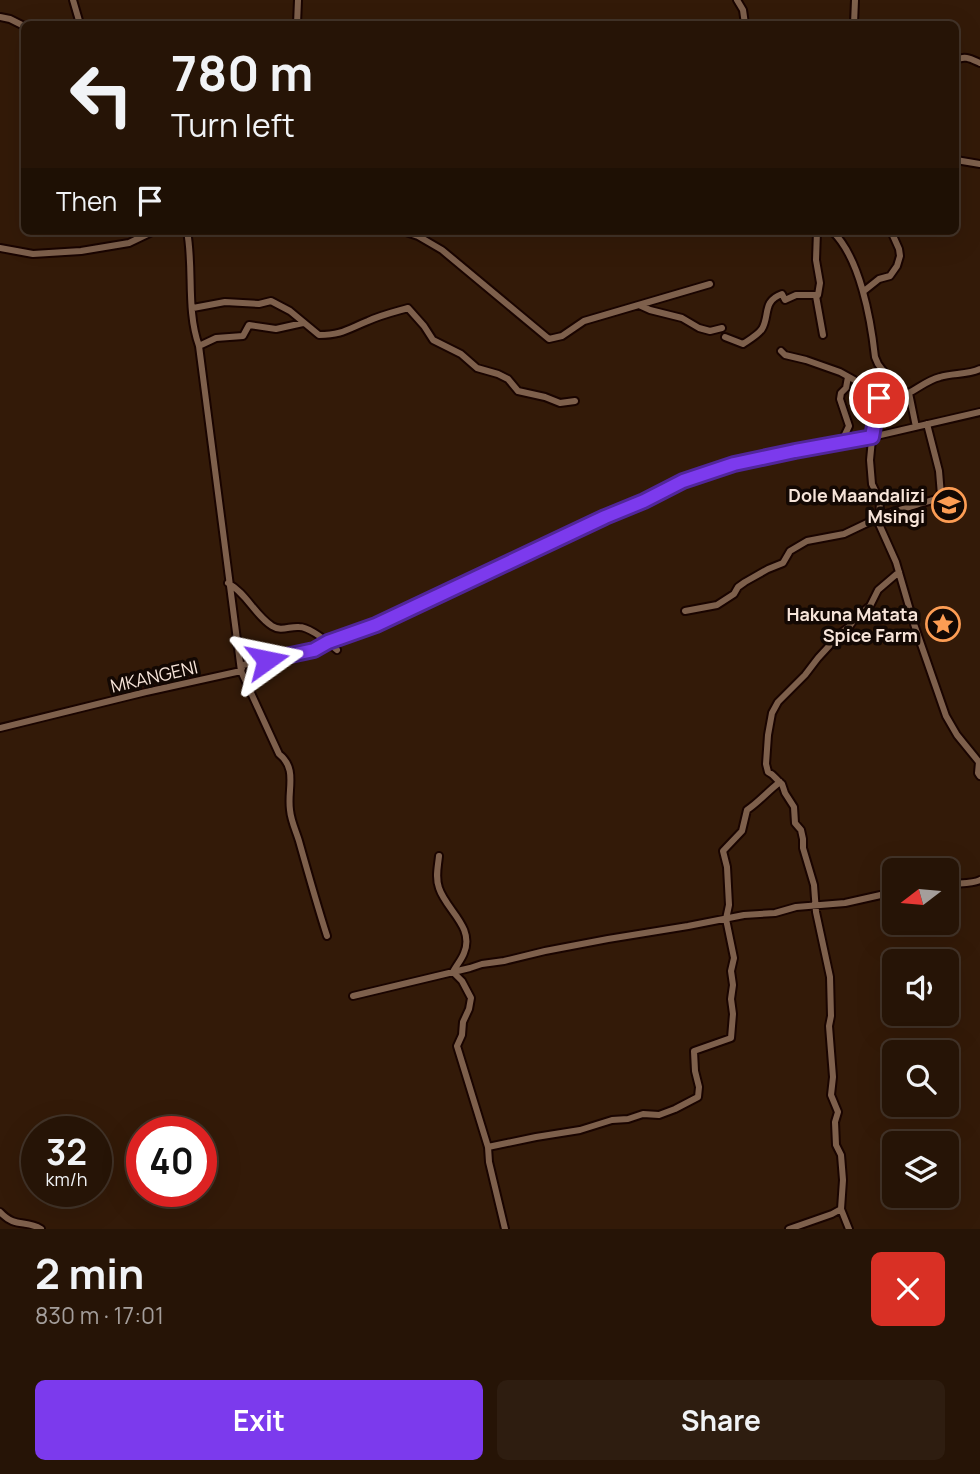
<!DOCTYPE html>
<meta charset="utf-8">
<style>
body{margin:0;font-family:Manrope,sans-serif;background:#2e1d10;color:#f1f3f6;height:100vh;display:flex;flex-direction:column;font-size:26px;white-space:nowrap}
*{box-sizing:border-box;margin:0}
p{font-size:23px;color:#a49e9b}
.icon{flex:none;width:38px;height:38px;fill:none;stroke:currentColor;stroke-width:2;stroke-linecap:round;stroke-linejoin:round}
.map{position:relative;height:1229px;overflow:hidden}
.side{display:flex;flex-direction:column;background:#261406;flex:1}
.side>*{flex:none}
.hud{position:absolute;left:21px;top:21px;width:938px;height:214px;border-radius:10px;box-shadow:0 7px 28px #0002,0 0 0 2px #423328;background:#261406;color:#f1f3f6;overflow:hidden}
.needle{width:46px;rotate:254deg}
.controls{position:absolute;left:882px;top:858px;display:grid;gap:14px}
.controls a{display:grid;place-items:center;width:77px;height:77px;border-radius:10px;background:#261406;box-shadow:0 7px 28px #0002,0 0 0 2px #423328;font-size:35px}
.speed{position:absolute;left:21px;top:1116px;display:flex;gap:14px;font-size:35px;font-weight:700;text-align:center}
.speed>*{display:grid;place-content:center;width:91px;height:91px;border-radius:50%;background:#261406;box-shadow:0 7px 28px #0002,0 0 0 2px #423328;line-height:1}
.speed small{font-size:18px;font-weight:400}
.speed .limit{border:10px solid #d22;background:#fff;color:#111}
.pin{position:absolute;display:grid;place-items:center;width:60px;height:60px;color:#fff;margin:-30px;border:4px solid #fff;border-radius:50%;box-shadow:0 2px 7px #0007}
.me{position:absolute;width:77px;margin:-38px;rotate:78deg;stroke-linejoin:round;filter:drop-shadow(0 0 5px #0008)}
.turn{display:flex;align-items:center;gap:24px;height:147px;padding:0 35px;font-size:32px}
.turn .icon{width:91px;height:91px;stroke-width:2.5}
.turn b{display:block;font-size:49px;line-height:60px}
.then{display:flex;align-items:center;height:66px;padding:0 35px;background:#0003;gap:14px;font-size:26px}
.round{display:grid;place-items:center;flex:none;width:74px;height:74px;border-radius:10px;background:#2e1d10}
.head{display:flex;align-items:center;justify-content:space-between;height:119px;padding:0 35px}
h1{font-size:42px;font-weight:700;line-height:52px}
.cta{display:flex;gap:14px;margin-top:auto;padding:14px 35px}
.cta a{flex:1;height:80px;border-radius:10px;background:#7c3aed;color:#fff;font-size:28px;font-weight:700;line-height:80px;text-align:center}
.cta a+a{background:#2e1d10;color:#f1f3f6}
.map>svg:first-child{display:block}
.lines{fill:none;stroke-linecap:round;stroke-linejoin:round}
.minor-casing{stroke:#190400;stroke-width:10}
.minor{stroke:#7e604c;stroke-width:6}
.route-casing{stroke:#51269a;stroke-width:18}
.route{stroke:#7c3aed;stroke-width:12}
.labels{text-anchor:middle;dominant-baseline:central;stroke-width:7;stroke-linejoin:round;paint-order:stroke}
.poi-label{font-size:18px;font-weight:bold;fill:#f6e4d9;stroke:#130803;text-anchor:end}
.street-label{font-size:18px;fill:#f6e4d9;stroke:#130803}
</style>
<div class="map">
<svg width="980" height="1229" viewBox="0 0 980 1229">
<rect width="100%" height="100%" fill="#331a08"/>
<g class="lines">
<g class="minor-casing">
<path id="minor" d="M73,0L80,24
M737,0L743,10L745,24
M0,17L10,19L24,26
M297,24L298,0
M854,24L855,0
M956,60C965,55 971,59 980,63
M956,160L980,164
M187,231C194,268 186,310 199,346L241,671L279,754C298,769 287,789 290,810C291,821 296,831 299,841C308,873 317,905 327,936
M403,231L418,236L442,250L549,339L562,336L584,321L710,284
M832,231C860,257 871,320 875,357L878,364L884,372L879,388L881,393L875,423L873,429L870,460L872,484L880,501L879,524L896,562L914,624L946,716L957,735L979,762L978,773L980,776
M0,248L33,254L81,251L129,243L154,231
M864,291L879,279L890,276L897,266L900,256L899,249L891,231
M816,296L823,335
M639,305L650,310L682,318L699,328L710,331L722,328
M193,308L225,302L259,304L271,301L290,311L319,335C342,335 348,329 368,321C381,315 394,312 408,308L424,326L433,340L461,354L477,368L498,374L508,379L518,391L545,397L560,403L575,401
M725,337L743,344C749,340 758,335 762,329C770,316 762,301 782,294L785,300L796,295H818L820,283L816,260L817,231
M199,346L216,338L243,336L249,325L276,329L303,323
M781,351L785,355L806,360L840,372L858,382L867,381L884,390L909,393L916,427
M909,393C920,387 928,380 940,377C953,373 968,375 980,369
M841,443L849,426L840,399L841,393L846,388L848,377
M228,583C246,593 255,615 272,626C281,632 290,626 299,627C310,627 329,643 337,650
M685,611L717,605L734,594L738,587L745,582L768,569L783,563L790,551L807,541L844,534L886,514L936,499L941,495L939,471L927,424
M0,728L146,692L241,671L243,665L314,650L328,642L376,625L605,517L644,501L683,481L734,464L795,451L872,437L980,412
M439,856C438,867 435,877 439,888C446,910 475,927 464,953C462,959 456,966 453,972L462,981L471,998L469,1009L463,1022L462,1035L457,1046L488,1147L489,1162L505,1229
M947,885C956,883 973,884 980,880
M353,996L470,968L482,964L504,961L545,951L608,939L688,926L744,915L775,913L796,907L845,903L894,892
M488,1147L536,1137L580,1130L612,1120L628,1119L643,1114L659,1115L675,1109L698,1097L699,1087L695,1071L694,1051L731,1038L733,1014L731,999L733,985L731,971L734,958L726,919L729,905L727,867L723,851L742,831L747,810C759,802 768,791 780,782
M0,1212C16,1229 25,1219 41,1229
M789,1229L832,1214L841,1209
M849,1229L841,1209L843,1180L841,1155L836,1145L835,1122L838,1112L831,1095L833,1077L829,1026L831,1016L830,977L816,912L814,885L803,848V839L801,830L795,823L794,807L785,793L782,784C776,780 775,775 768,772L766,764L768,735L772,713L778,702L805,675L818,658L841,633L849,627L855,618L870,606L878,590L899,572"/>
</g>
<use href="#minor" class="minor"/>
</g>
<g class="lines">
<g class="route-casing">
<path id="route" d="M267,660L314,650L328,642L376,625L605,517L644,501L683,481L734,464L795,451L872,437L879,398"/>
</g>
<use href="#route" class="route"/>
</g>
<defs>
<g id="school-ring" transform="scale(1.75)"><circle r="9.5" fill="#130803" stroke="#fd9d54" stroke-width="1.5"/><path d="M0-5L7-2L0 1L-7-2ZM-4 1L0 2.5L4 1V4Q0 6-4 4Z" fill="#fd9d54"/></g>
<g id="sight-ring" transform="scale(1.75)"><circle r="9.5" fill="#130803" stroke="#fd9d54" stroke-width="1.5"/><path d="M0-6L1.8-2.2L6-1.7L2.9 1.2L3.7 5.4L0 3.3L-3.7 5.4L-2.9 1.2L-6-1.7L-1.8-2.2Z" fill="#fd9d54"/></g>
</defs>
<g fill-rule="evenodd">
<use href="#school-ring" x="949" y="505"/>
<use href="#sight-ring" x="943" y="624"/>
</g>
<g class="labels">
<g class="poi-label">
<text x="925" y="495">Dole Maandalizi<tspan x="925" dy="21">Msingi</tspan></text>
<text x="918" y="614">Hakuna Matata<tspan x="918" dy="21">Spice Farm</tspan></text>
</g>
<g class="street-label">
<text transform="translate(154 676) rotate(-13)">MKANGENI</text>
</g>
</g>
</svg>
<div class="controls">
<a><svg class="needle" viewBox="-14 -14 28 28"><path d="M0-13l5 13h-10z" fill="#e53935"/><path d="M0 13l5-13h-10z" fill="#a49e9b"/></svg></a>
<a><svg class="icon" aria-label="sound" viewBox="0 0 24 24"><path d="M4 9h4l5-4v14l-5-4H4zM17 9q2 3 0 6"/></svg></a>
<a><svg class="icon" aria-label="search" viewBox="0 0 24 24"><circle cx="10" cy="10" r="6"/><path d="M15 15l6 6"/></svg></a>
<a><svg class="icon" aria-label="layers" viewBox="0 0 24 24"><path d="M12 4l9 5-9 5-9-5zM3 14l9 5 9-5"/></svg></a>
</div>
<div class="speed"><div>32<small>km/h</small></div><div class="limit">40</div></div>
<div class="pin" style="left:879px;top:398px;background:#d93025"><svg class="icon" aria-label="arrive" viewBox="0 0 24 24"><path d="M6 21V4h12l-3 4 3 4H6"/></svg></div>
<svg class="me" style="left:267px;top:660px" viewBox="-20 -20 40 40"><path d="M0-17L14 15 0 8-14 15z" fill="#7c3aed" stroke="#fff" stroke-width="4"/></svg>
<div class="hud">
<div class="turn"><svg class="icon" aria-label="left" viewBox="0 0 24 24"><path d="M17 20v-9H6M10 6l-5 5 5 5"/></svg><div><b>780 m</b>Turn left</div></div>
<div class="then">Then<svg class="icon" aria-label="arrive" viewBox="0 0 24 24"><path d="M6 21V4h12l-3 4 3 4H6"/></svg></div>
</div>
</div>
<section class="side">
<div class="head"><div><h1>2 min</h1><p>830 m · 17:01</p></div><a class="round" style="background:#d93025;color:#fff"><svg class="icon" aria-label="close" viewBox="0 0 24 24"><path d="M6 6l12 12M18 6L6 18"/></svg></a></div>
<div class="cta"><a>Exit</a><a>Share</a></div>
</section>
